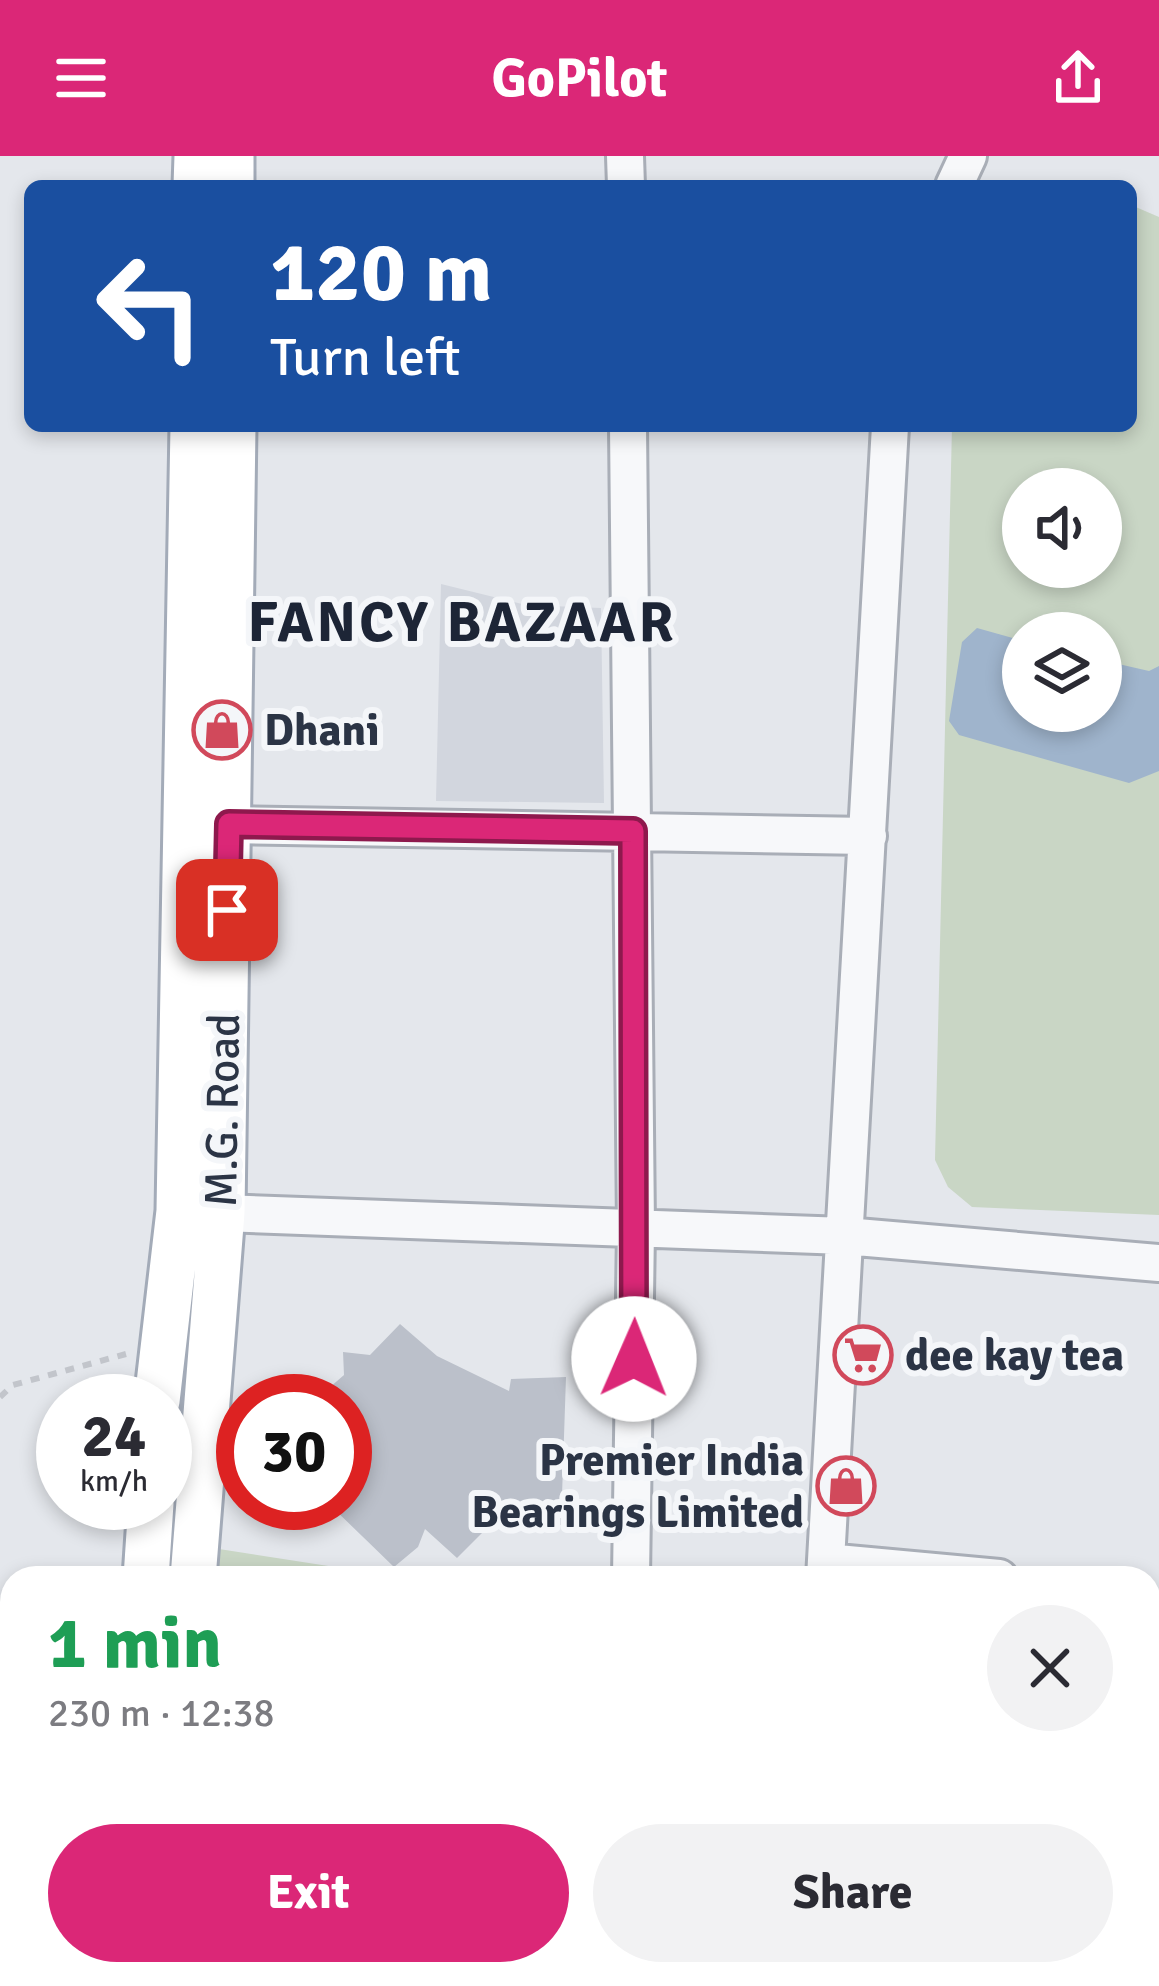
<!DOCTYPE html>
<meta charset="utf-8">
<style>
body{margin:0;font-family:Signika,sans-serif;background:#f2f2f3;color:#2b2b33;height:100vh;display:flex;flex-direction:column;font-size:45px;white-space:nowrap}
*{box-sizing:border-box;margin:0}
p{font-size:39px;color:#7c7c81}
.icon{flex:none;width:66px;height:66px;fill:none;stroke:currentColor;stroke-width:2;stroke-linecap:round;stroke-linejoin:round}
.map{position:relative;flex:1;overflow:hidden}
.details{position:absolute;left:0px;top:1410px;width:1161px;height:420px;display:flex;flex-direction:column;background:#fff;border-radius:36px 36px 0 0;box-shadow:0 6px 18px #0003}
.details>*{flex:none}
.banner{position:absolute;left:24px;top:24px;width:1113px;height:252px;border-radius:18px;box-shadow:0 6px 18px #0003;background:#1a4fa0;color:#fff;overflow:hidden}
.tools{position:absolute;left:1002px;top:312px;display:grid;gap:24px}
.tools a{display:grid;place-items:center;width:120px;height:120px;border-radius:50%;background:#fff;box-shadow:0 6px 18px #0003;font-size:60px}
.speed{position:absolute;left:36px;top:1218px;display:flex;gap:24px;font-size:60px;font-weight:700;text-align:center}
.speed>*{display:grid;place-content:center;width:156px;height:156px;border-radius:50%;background:#fff;box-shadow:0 6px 18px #0003;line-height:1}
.speed small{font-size:30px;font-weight:400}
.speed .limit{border:18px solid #d22;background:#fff;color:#111}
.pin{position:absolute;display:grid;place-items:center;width:102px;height:102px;color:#fff;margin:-51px;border-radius:24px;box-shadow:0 6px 18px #0006}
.me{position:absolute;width:132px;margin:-66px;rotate:1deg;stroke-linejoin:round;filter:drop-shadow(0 0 9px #0008)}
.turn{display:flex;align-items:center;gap:42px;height:252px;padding:0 48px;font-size:54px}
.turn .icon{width:156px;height:156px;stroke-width:2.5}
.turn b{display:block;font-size:84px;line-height:102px}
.round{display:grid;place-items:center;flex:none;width:126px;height:126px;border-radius:63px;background:#f2f2f3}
.summary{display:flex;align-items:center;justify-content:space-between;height:204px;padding:0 48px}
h1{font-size:72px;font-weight:800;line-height:90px;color:#1e9e55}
.action{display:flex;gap:24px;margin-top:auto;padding:24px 48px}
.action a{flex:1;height:138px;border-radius:72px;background:#db2777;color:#fff;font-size:48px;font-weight:800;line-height:138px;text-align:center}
.action a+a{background:#f2f2f3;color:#2b2b33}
header{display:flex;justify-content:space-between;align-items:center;height:156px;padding:0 48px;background:#db2777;color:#fff;font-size:54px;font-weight:800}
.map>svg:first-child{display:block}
.built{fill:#d2d6de}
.green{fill:#c9d6c5;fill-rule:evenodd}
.water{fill:#9fb4cc}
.building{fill:#bbc0ca}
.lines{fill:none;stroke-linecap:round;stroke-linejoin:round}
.minor-casing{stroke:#a9aeb7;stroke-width:42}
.major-casing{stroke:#a3abb8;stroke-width:51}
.path{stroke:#c2c5cb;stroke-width:6;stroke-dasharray:9 9;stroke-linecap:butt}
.minor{stroke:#f7f8fa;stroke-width:36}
.major{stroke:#fff;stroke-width:45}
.route-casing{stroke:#8e194d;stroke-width:30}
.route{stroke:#db2777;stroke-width:21}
.labels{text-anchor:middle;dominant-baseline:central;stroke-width:12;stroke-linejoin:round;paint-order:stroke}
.poi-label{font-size:45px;font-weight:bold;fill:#2b3445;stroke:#f4f6f9;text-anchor:start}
.street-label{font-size:45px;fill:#2b3445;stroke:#f4f6f9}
.district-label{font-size:57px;font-weight:bold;letter-spacing:3px;fill:#1d2536;stroke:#f4f6f9}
</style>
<header><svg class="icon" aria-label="menu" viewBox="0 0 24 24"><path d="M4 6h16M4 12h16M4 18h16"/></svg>GoPilot<svg class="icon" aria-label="share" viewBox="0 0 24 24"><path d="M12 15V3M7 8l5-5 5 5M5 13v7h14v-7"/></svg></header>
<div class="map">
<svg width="1159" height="1830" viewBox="0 0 1159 1830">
<rect width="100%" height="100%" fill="#e4e7ec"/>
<path class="built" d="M441,428L526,449L601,452L604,647L436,645Z"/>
<path class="green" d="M1131,49L1159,61V1059L972,1051L948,1031L935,1004L952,270H1131ZM1023,333H1101V411H1023ZM1023,477H1101V555H1023Z
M219,1393L406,1422H218Z
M281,1818H580V1830H342Z"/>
<path class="water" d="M977,472L1023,485V555H1101V504L1149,515L1159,510V615L1129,627L959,579L949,565L962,486Z"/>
<path class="building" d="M400,1168L437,1200L509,1235L511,1223L566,1221L561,1369L494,1365L457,1402L425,1373L418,1391L394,1411L330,1349L345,1347V1338L354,1331L345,1322V1245L329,1232L344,1219L343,1196L370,1199Z"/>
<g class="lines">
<g class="minor-casing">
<path id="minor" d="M625,0L626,30
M954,30L968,0
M628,270L636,1072L631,1422
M229,669L868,680
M195,1056L845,1080L1159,1107
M826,1406L999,1422
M825,1422L890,270
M625,1830L626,1818
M800,1830L801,1818"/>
</g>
<g class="major-casing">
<path id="major" d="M231,0V30
M196,30L197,0
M157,1245L179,1055L193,270
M146,1422L151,1347
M193,1422L222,1056L233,270
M0,1579L12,1567
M0,1667H12
M189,1818L237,1830
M125,1830L126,1818"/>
</g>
<path class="path" d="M0,1241L13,1229L126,1198"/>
<use href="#minor" class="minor"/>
<use href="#major" class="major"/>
</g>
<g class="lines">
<g class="route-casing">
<path id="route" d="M227,754L229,668L633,675L634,1203"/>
</g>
<use href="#route" class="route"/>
</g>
<defs>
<g id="shop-ring" transform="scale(3)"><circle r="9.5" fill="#f4f6f9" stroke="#d1495b" stroke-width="1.5"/><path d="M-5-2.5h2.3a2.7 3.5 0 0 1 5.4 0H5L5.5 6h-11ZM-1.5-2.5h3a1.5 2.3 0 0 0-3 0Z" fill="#d1495b"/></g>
<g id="supermarket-ring" transform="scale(3)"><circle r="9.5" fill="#f4f6f9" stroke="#d1495b" stroke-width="1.5"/><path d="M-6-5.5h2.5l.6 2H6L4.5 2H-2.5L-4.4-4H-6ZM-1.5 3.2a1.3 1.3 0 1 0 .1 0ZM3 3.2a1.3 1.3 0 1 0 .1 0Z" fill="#d1495b"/></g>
</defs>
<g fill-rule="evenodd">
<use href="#shop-ring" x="222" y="574"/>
<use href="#supermarket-ring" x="863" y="1199"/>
<use href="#shop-ring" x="846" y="1330"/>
</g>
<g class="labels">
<g class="poi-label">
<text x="264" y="574">Dhani</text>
<text x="905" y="1199">dee kay tea</text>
<text x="804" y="1304" text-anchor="end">Premier India<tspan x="804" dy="52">Bearings Limited</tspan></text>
</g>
<g class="street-label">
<text transform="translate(223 954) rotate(-89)">M.G. Road</text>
</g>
<g class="district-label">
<text x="462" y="466">FANCY BAZAAR</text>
</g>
</g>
</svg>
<div class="tools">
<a><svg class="icon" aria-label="sound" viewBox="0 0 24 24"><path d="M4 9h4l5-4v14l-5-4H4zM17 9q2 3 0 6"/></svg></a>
<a><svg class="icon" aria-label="layers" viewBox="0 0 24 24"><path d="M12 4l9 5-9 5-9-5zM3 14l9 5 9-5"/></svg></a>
</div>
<div class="speed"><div>24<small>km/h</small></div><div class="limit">30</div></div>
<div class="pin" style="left:227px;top:754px;background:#d93025"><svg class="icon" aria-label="arrive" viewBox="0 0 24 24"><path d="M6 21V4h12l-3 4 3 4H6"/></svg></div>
<svg class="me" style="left:634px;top:1203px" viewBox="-20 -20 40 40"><circle r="19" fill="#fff"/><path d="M0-13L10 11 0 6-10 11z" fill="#db2777"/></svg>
<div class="banner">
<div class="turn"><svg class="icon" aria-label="left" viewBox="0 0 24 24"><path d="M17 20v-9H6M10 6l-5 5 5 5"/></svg><div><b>120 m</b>Turn left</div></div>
</div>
<section class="details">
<div class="summary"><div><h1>1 min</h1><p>230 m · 12:38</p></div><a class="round"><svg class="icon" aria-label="close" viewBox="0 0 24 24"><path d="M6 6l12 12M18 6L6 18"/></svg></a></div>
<div class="action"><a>Exit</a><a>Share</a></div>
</section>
</div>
